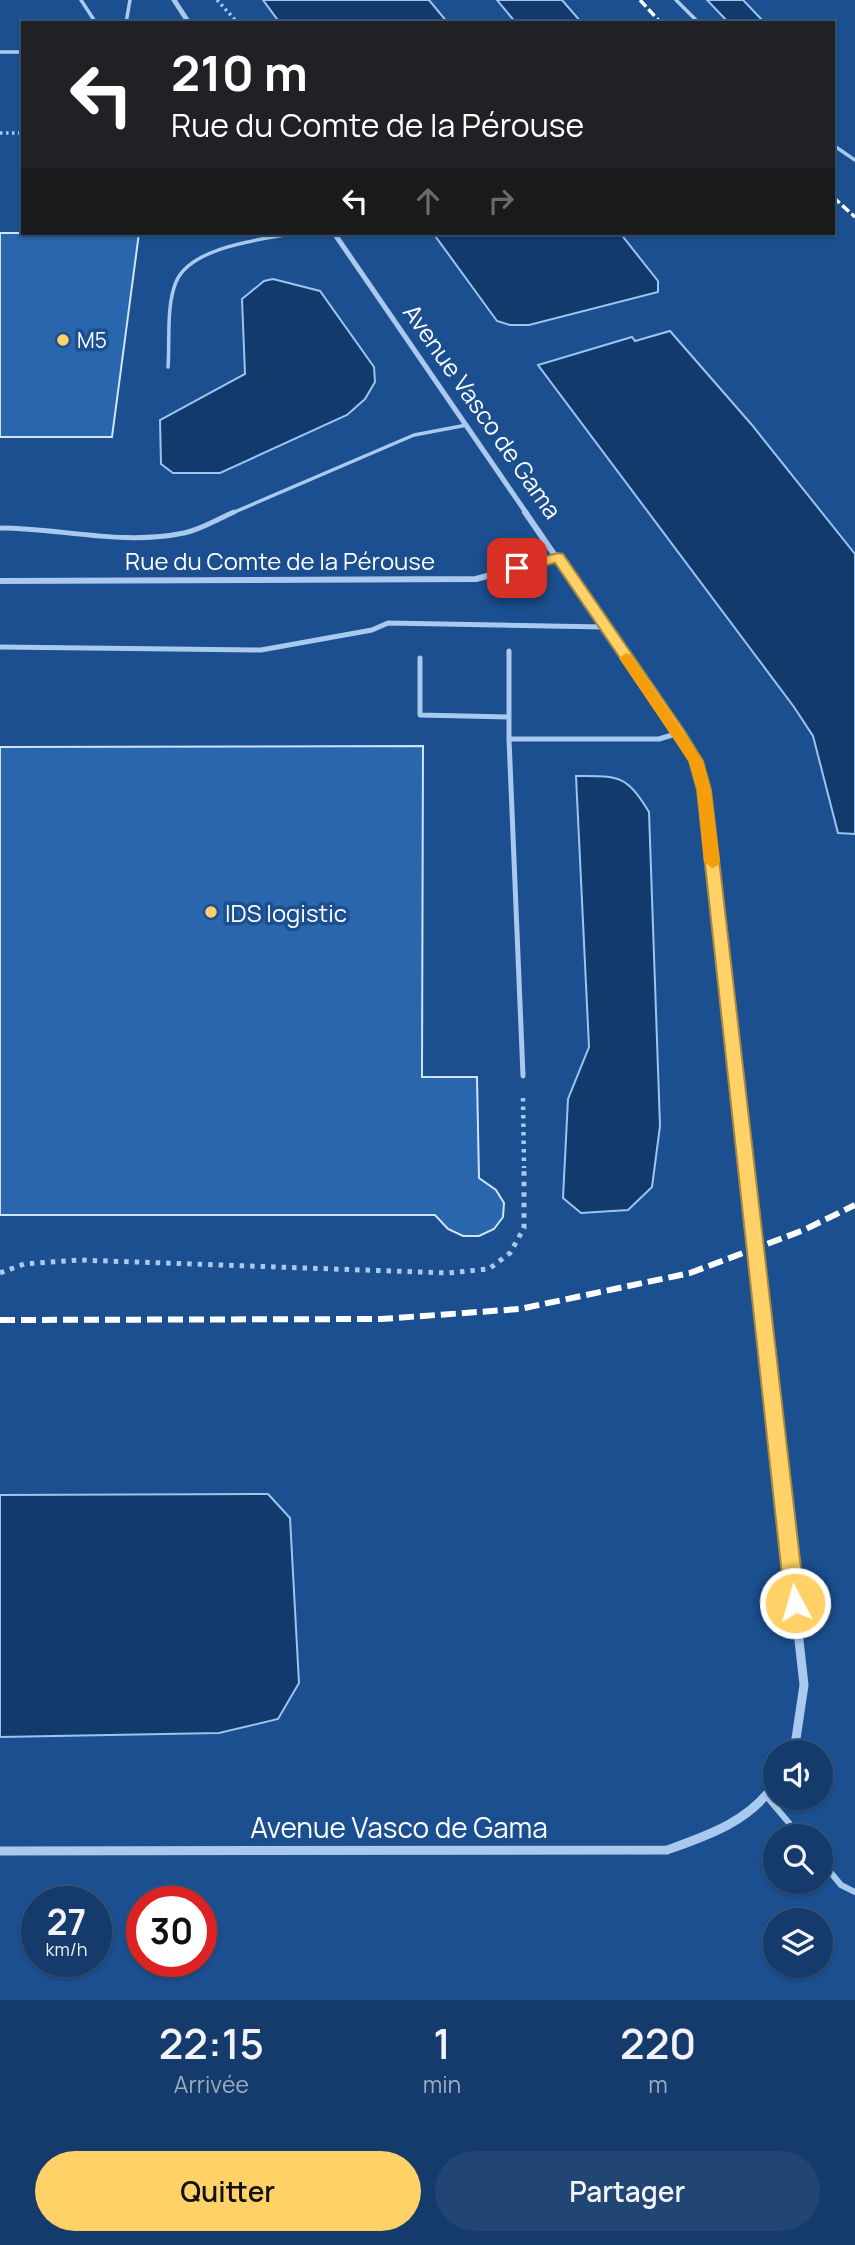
<!DOCTYPE html>
<html lang="fr">
<meta charset="utf-8">
<style>
body{margin:0;font-family:Manrope,sans-serif;background:#214673;color:#f1f3f6;height:100vh;display:flex;flex-direction:column;font-size:26px;white-space:nowrap}
*{box-sizing:border-box;margin:0}
p{font-size:23px;color:#9dadc1}
.icon{flex:none;width:38px;height:38px;fill:none;stroke:currentColor;stroke-width:2;stroke-linecap:round;stroke-linejoin:round}
.map{position:relative;height:2000px;overflow:hidden}
.details{display:flex;flex-direction:column;background:#143b6b;flex:1}
.details>*{flex:none}
.banner{position:absolute;left:21px;top:21px;width:814px;height:214px;border-radius:0px;box-shadow:0 2px 5px #0004,0 0 0 2px #33557e;background:#202124;color:#fff;overflow:hidden}
.controls{position:absolute;left:763px;top:1740px;display:grid;gap:14px}
.controls a{display:grid;place-items:center;width:70px;height:70px;border-radius:50%;background:#143b6b;box-shadow:0 2px 5px #0004,0 0 0 2px #33557e;font-size:35px}
.speed{position:absolute;left:21px;top:1886px;display:flex;gap:14px;font-size:35px;font-weight:700;text-align:center}
.speed>*{display:grid;place-content:center;width:91px;height:91px;border-radius:50%;background:#143b6b;box-shadow:0 2px 5px #0004,0 0 0 2px #33557e;line-height:1}
.speed small{font-size:18px;font-weight:400}
.speed .limit{border:10px solid #d22;background:#fff;color:#111}
.pin{position:absolute;display:grid;place-items:center;width:60px;height:60px;color:#fff;margin:-30px;border-radius:14px;box-shadow:0 4px 10px #0006}
.me{position:absolute;width:77px;margin:-38px;rotate:354deg;stroke-linejoin:round;filter:drop-shadow(0 0 5px #0008)}
.turn{display:flex;align-items:center;gap:24px;height:147px;padding:0 35px;font-size:32px}
.turn .icon{width:91px;height:91px;stroke-width:2.5}
.turn b{display:block;font-size:49px;line-height:60px}
.lanes{display:flex;align-items:center;height:66px;padding:0 35px;background:#0003;justify-content:center;gap:35px;direction:ltr}
.lanes .off{opacity:.35}
.eta{display:flex;justify-content:space-evenly;align-items:center;height:119px;text-align:center}
.eta b{font-size:42px;font-weight:600;line-height:49px}
.cta{display:flex;gap:14px;margin-top:auto;padding:14px 35px}
.cta a{flex:1;height:80px;border-radius:42px;background:#ffd166;color:#111;font-size:28px;font-weight:600;line-height:80px;text-align:center}
.cta a+a{background:#214673;color:#f1f3f6}
.map>svg:first-child{display:block}
.water{fill:#123a6d;stroke:#9cc4f0;stroke-width:2}
.building{fill:#2a66ad;stroke:#cfe3fa;stroke-width:2}
.lines{fill:none;stroke-linecap:round;stroke-linejoin:round}
.path-far2{stroke:#a9c9ee;stroke-width:3.5;stroke-dasharray:2.5 3.5;stroke-linecap:butt}
.path-far1{stroke:#a9c9ee;stroke-width:4.5;stroke-dasharray:3.5 5;stroke-linecap:butt}
.path{stroke:#a9c9ee;stroke-width:5;stroke-dasharray:4.5 6;stroke-linecap:butt}
.service-far2{stroke:#a9c9ee;stroke-width:3.5}
.service-far1{stroke:#a9c9ee;stroke-width:5}
.service{stroke:#a9c9ee;stroke-width:6}
.minor-far2{stroke:#a9c9ee;stroke-width:5}
.minor-far1{stroke:#a9c9ee;stroke-width:6}
.minor{stroke:#a9c9ee;stroke-width:9}
.rail-far1{stroke:#fff;stroke-width:3.5;stroke-dasharray:9 3.5;stroke-linecap:butt}
.rail{stroke:#fff;stroke-width:6;stroke-dasharray:15 6;stroke-linecap:butt}
.route{fill:#ffd166;stroke:#a68842;stroke-width:2}
.slow{fill:#f59e0b}
.poi-dot{fill:#ffd166;stroke:#1b4f8f;stroke-width:2.5}
.labels{text-anchor:middle;dominant-baseline:central;stroke-width:7;stroke-linejoin:round;paint-order:stroke}
.far-poi-label{font-size:21px;fill:#fff;stroke:#1b4f8f;text-anchor:start}
.street-label{font-size:24px;fill:#fff;stroke:#1b4f8f}
.poi-label{font-size:24px;fill:#fff;stroke:#1b4f8f;text-anchor:start}
.near-street-label{font-size:28px;fill:#fff;stroke:#1b4f8f}
</style>
<div class="map">
<svg width="855" height="2000" viewBox="0 0 855 2000">
<rect width="100%" height="100%" fill="#1b4f8f"/>
<path class="water" d="M263,0H429L448,23H280Z
M497,0H562L582,23H516Z
M707,0H743L765,23H729Z
M433,233H620L658,281V292L529,325H510L497,321Z
M273,279L320,291L374,367L375,382L365,399L347,415L220,473H173L161,464L160,420L245,374L242,299L264,281Z
M670,331L752,425L855,554V834L838,833L813,736L794,707L538,365L632,337L635,341Z
M576,776C618,776 626,774 649,812L660,1126L652,1187L628,1210L581,1213L563,1198L568,1099L589,1047Z
M268,1494L290,1518L299,1683L278,1719L219,1733L0,1737V1495Z"/>
<path class="building" d="M0,233H139L112,437H0Z
M423,746L422,1077H477L479,1178L496,1190L504,1203L503,1217L494,1229L479,1236H463L448,1229L435,1215H0V747Z"/>
<g class="lines">
<path class="path-far2" d="M217,0L238,23
M0,133H23"/>
<path class="path-far1" d="M523,1098L524,1168"/>
<path class="path" d="M0,1273L24,1264L79,1260L448,1273L489,1269L510,1253L524,1228V1166"/>
<path class="service-far2" d="M81,0L96,23
M676,0L699,23
M126,23L130,0
M0,52H23
M833,145L855,160
M168,367C170,341 166,306 176,282C191,246 264,239 297,233
M230,514L414,435L467,425"/>
<path class="service-far1" d="M0,528C62,528 121,546 184,533C200,530 218,519 234,512
M0,647L261,650L372,630L388,623L604,627
M509,651V739H659L679,733
M420,658V715L509,717
M509,739L523,1076"/>
<path class="service" d="M767,1797L800,1836
M821,1861L841,1885L855,1892"/>
<path class="minor-far2" d="M174,0L189,23
M334,233L527,514"/>
<path class="minor-far1" d="M525,512L696,761L704,790L746,1168
M0,581L476,579L558,557"/>
<path class="minor" d="M746,1166L804,1685L794,1752
M0,1851L667,1850C709,1835 748,1822 775,1784"/>
<path class="rail-far1" d="M640,0L661,23
M833,197L855,217"/>
<path class="rail" d="M0,1320L381,1319L520,1309L690,1273L804,1230L855,1205"/>
</g>
<path class="route" d="M558,553L563,554L684,730L703,761L711,790L805,1603L802,1609L795,1612L788,1609L785,1603L697,790L689,761L674,737L555,563L517,573L510,568L512,565Z"/>
<path class="slow" d="M626,653L631,655L703,761L711,790L720,862L717,866L712,868L704,862L697,790L689,762L619,658Z"/>
<g class="poi-dot">
<circle cx="63" cy="340" r="7"/>
<circle cx="211" cy="912" r="7"/>
</g>
<g class="labels">
<g class="far-poi-label">
<text x="77" y="340">M5</text>
</g>
<g class="street-label">
<text transform="translate(483 411) rotate(55)">Avenue Vasco de Gama</text>
<text x="280" y="560">Rue du Comte de la Pérouse</text>
</g>
<g class="poi-label">
<text x="225" y="912">IDS logistic</text>
</g>
<g class="near-street-label">
<text x="399" y="1827">Avenue Vasco de Gama</text>
</g>
</g>
</svg>
<div class="controls">
<a><svg class="icon" aria-label="sound" viewBox="0 0 24 24"><path d="M4 9h4l5-4v14l-5-4H4zM17 9q2 3 0 6"/></svg></a>
<a><svg class="icon" aria-label="search" viewBox="0 0 24 24"><circle cx="10" cy="10" r="6"/><path d="M15 15l6 6"/></svg></a>
<a><svg class="icon" aria-label="layers" viewBox="0 0 24 24"><path d="M12 4l9 5-9 5-9-5zM3 14l9 5 9-5"/></svg></a>
</div>
<div class="speed"><div>27<small>km/h</small></div><div class="limit">30</div></div>
<div class="pin" style="left:517px;top:568px;background:#d93025"><svg class="icon" aria-label="arrive" viewBox="0 0 24 24"><path d="M6 21V4h12l-3 4 3 4H6"/></svg></div>
<svg class="me" style="left:795px;top:1603px" viewBox="-20 -20 40 40"><circle r="17" fill="#ffd166" stroke="#fff" stroke-width="3"/><path d="M0-11L8 9 0 5-8 9z" fill="#fff"/></svg>
<div class="banner">
<div class="turn"><svg class="icon" aria-label="left" viewBox="0 0 24 24"><path d="M17 20v-9H6M10 6l-5 5 5 5"/></svg><div><b>210 m</b>Rue du Comte de la Pérouse</div></div>
<div class="lanes"><svg class="icon" aria-label="left" viewBox="0 0 24 24"><path d="M17 20v-9H6M10 6l-5 5 5 5"/></svg><svg class="icon off" aria-label="ahead" viewBox="0 0 24 24"><path d="M12 20V5M6 11l6-6 6 6"/></svg><svg class="icon off" aria-label="right" viewBox="0 0 24 24"><path d="M7 20v-9h11M14 6l5 5-5 5"/></svg></div>
</div>
</div>
<section class="details">
<div class="eta">
<div><b>22:15</b><p>Arrivée</p></div>
<div><b>1</b><p>min</p></div>
<div><b>220</b><p>m</p></div>
</div>
<div class="cta"><a>Quitter</a><a>Partager</a></div>
</section>
